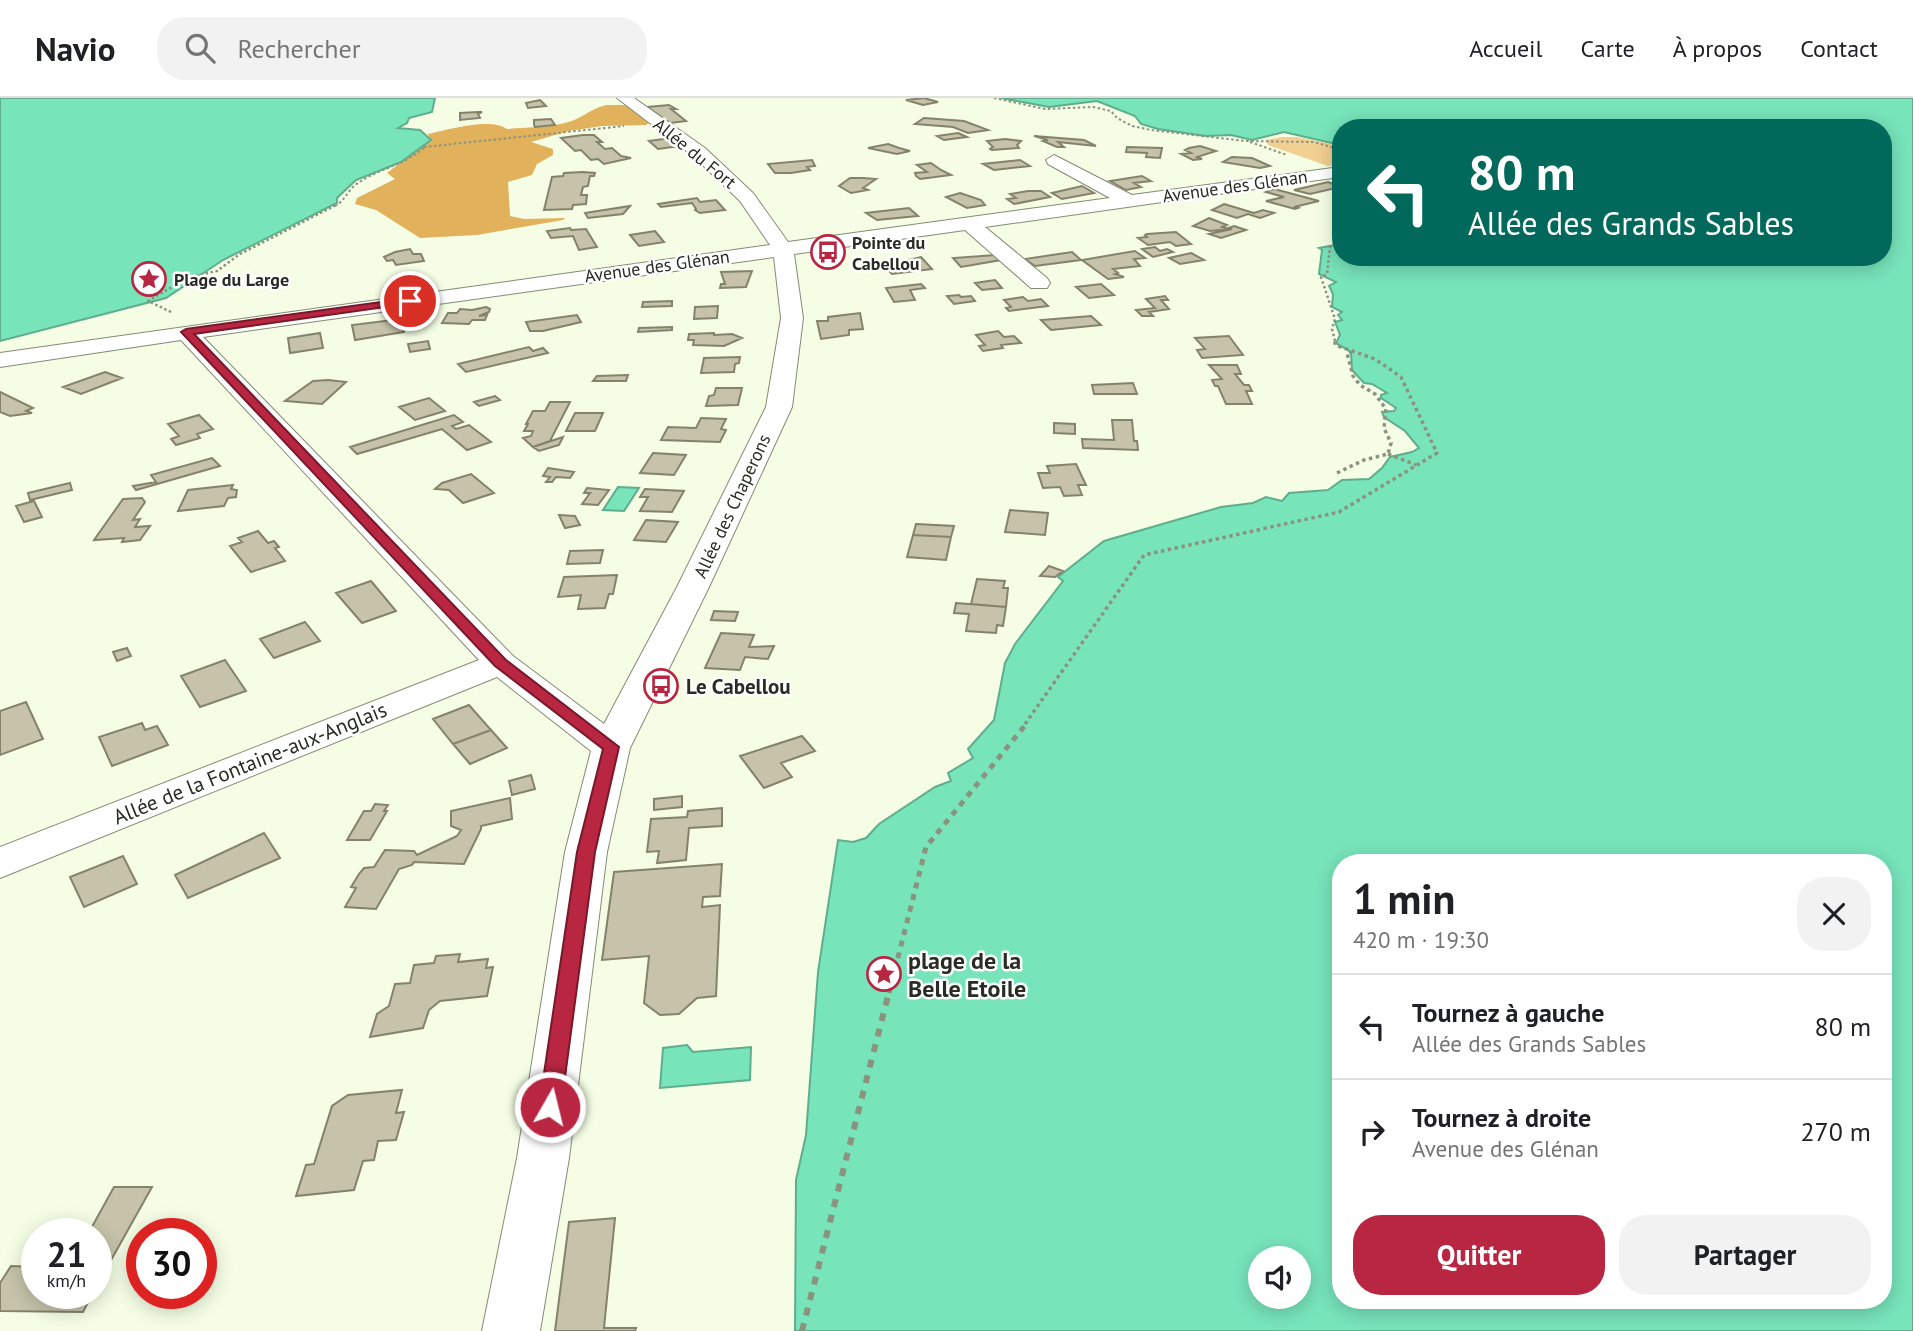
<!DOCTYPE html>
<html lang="fr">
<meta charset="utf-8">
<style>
body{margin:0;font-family:"PT Sans",sans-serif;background:#f2f2f2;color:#202124;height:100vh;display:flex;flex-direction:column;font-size:26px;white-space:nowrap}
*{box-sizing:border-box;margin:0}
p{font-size:23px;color:#757577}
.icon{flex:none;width:38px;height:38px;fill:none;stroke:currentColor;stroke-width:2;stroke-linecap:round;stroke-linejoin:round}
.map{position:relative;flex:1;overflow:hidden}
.sheet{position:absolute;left:1332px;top:756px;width:560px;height:455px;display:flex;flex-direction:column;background:#fff;border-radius:28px;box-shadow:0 4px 18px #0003}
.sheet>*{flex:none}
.guide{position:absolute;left:1332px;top:21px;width:560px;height:147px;border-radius:28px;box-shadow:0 4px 18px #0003;background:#00695c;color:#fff;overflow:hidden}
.buttons{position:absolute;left:1248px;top:1148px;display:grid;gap:14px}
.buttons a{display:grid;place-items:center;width:63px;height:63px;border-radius:50%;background:#fff;box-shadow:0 4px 18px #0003;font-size:35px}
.speed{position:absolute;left:21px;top:1120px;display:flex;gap:14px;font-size:35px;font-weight:700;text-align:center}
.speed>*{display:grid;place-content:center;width:91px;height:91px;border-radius:50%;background:#fff;box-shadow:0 4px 18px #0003;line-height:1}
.speed small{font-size:18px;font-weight:400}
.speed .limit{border:10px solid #d22;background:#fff;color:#111}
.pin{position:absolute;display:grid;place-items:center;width:60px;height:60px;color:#fff;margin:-30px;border:4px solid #fff;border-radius:50%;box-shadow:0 2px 7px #0007}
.me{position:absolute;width:77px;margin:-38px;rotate:8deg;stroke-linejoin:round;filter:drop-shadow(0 0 5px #0008)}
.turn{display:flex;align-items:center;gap:24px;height:147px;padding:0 21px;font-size:32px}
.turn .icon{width:91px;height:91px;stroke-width:2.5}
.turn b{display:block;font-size:49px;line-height:60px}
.round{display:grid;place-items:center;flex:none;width:74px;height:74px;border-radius:28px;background:#f2f2f2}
.head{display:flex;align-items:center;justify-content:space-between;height:119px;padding:0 21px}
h1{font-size:42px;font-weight:700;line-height:52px}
.action{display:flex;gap:14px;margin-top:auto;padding:14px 21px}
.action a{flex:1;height:80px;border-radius:28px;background:#b82641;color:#fff;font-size:28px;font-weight:700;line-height:80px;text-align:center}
.action a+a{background:#f2f2f2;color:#202124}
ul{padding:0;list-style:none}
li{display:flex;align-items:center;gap:21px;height:105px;padding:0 21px;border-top:2px solid #e0e0e0}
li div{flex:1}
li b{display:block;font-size:26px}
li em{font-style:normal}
header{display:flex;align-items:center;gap:42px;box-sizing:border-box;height:98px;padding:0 35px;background:#fff;border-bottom:2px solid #e0e0e0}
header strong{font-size:33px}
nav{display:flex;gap:38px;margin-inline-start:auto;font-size:24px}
.search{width:490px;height:63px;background:#f2f2f2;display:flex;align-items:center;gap:18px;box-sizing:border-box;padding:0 24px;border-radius:28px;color:#757577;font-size:26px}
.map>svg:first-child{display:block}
.green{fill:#f2cf92}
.forest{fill:#e1b25b}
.water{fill:#77e4ba;stroke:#5fad8c;stroke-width:2;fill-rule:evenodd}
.building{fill:#c6c3aa;stroke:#84826a;stroke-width:2}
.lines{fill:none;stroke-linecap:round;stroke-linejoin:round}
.minor-casing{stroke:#838b74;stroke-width:2}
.path-far4{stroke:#8b9280;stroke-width:2;stroke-dasharray:2.5 2.5;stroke-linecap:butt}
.path-far3{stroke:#8b9280;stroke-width:2.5;stroke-dasharray:2.5 2.5;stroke-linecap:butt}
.path-far2{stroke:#8b9280;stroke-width:3.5;stroke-dasharray:3.5 3.5;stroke-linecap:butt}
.path-far1{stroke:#8b9280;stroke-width:5;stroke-dasharray:6 6;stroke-linecap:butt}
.path{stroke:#8b9280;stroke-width:6;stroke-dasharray:8 8;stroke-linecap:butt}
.minor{fill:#fff;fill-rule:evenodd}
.route{fill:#b82641;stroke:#78192a;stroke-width:2}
.labels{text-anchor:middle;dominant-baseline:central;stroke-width:5;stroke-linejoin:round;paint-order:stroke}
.far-street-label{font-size:18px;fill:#282c22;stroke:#fff}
.far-poi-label{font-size:18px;font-weight:bold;fill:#282c22;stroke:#fff;text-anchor:start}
.poi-label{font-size:21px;font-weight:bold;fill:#282c22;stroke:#fff;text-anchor:start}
.street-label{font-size:21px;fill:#282c22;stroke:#fff}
.near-poi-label{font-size:24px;font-weight:bold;fill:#282c22;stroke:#fff;text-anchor:start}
</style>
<header>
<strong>Navio</strong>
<div class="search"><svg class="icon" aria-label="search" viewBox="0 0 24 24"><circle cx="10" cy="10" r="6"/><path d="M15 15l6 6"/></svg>Rechercher</div>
<nav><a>Accueil</a><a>Carte</a><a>À propos</a><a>Contact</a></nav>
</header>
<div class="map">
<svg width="1913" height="1233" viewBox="0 0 1913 1233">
<rect width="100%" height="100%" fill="#f5fee5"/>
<path class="green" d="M1281,39H1297L1340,48V67L1328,68L1268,47L1266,42Z"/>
<path class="forest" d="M606,7H627L652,23L646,27L602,28L569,33L531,44L553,51V57L537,66L532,77L508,84L510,118L524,121L565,120L563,122L477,137L420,140L376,112L355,106L357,100L395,81L387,75L430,42L428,36C447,32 490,19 507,31C526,29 547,30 565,25C582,21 588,12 606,7Z"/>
<path class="water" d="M0,0H435L432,14L409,20L407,25L398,30L420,32L431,42L401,64L356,82L337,100V105L223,162L166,200L0,243Z
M1001,0H1913V1233H795L796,1082L806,1037L818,874L838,742L853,744L866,740L879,726L935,689L951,683L948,675L973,660L968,651L994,622L1005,565L1015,546L1063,483L1058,479L1104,443L1221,409L1253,405L1266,399L1282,403L1289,395L1328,392L1342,382L1369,381L1382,370L1390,359L1412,354L1419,350L1405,333L1384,319L1382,314L1394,313L1396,310L1381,300V297L1387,295L1372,286L1364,285L1352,272L1351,254L1336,245L1340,237L1335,224L1342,222L1338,217L1342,214L1332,209L1333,196L1329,188L1336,184L1319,176L1322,152L1319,150L1340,146V159H1883V30H1340V47L1284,34L1252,42L1231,37L1206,38L1158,31L1141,26L1135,18L1097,3L1049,9ZM1340,765H1883V1202H1340ZM1260,1160H1298V1199H1260Z
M618,389L639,390L624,413L603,412Z
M687,947L693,954L751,949L750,982L660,990L663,950Z"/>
<path class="building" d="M924,0L938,4L923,7L906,2Z
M540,2L546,8L528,10L526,5Z
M669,7L676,11H671L686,23L670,25L647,9Z
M478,14H482L478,16L480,20L460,22V15Z
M924,20L964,23L988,32L968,35L953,29L915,26Z
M551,21L555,27L535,29L534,27V22Z
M958,35L967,39L944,42L937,38Z
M583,37H594L602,44H597L605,51L612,50L621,58L631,60L604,66L598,61L591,62L581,52L575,53L561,40Z
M1034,38L1084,42L1096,48L1058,44L1064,49H1057L1043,43L1048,42Z
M671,40L680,48L658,51L649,43Z
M1005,41L1021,43L1017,47L1019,50L992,52L990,51L993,49L987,43Z
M888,46L899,50L910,53L897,56L868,50Z
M1200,48L1216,53L1197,59L1202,61L1193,62L1181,56L1191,55L1185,52L1189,50Z
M1127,49L1162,50L1160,60L1146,59L1147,55L1126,54Z
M1232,59L1252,60L1270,68L1260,70L1223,64Z
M812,62L815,68L807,69L810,72L791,75H775L768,66Z
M1020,62L1030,68L994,72L983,66Z
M931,65L941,72L951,77L920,81L916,78L915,75L927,74L917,67Z
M583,74L595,75L594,78H590L588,88L583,89L581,97H587L586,106L573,107L572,111L544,112L552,79L563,78L564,75Z
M1142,78L1151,83L1134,85L1141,89L1126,92L1110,83Z
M850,80H863L876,81L863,90L868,92L851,95L839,88Z
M1328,84L1340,89L1310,96L1294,92Z
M1082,88L1094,95L1062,101L1052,95Z
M1274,91L1293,96L1319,103L1294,109L1298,110L1295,111L1266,103L1284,99L1266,94Z
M1028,93H1041L1050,99L1014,106L1007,101L1016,100L1010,96Z
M960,95L981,102L985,107L967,110L946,99Z
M697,100L700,104L716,102L725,112L700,115L695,112L696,111L692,105L661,109L658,106Z
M1224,106L1254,115L1263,112L1274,115L1260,120L1248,116L1237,120L1212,112Z
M630,108L623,116L588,120L585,115Z
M909,110L918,118L877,122L866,115Z
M1209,120L1227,127L1222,129L1229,131L1210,133L1193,128Z
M1234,128L1246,132L1221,140L1209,136L1232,131L1228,130Z
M570,130L571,132L586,131L597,149L579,152L573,138L551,140L547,133Z
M655,133L664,144L639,148L630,137Z
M1176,134L1191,146L1176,148L1170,144L1148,147L1138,140L1147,139L1145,137L1147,136Z
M1155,149L1160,153L1167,151L1173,154L1153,159L1142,151Z
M410,151L413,156H421L424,163L396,167L393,162L387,163L384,159L395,154Z
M1135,153L1145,160L1134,161L1140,168L1113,171L1118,175L1115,176L1124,179L1108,181L1082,162Z
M1072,154L1081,162L1035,168L1025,161Z
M1191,155L1204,162L1180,166L1169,160Z
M996,157L1001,162L961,169L953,160Z
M921,159L932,171L892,176L884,168L905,165L903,163Z
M752,173L746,189L720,190L721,186H725L721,174Z
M995,182L1002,190L982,192L975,185Z
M921,186L925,190L910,192L915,202L894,204L886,190Z
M1101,186L1114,197L1089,200L1076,189Z
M959,197L961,199L971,198L975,203L954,206L947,198Z
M1165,198L1168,202H1161L1169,211L1149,214L1153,218H1142L1136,212L1155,210L1146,201Z
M1023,199L1028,203L1041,201L1048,208L1009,213L1006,210L1011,209L1004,202Z
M672,203V208L642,209L643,204Z
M718,208L717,220L694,221L695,209Z
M486,209L490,211L489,214L479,218L487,217L485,222H472L469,226L442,225L448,215H457L460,211L472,212Z
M860,215L863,231L849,232V237L821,241L817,223H828V219Z
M577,217L581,224L543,233H530L526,224Z
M1091,218L1101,227L1051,232L1041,222Z
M400,221L402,228L407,229L403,230L404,234L355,242L352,227Z
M672,229V232L638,234L639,230Z
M998,233L1004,239L1014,238L1021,245L1001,247L1003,250L983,253L979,248L985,247L976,237Z
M320,235L323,250L290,255L288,240Z
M714,235V237L732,236L742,240L724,248L693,247L694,242H688L689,236Z
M1229,238L1243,257L1202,260L1197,252L1205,251L1195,240Z
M428,243L430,251L410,254L408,246Z
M529,249L533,253L543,250L548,255L466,274L458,266Z
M740,259L739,265L735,266L734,274L701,275L704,260Z
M1209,267H1237L1241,276H1235L1244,287H1249L1252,293H1246L1252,306H1226L1218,288H1215L1212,282L1222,281Z
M105,274L122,280L81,296L63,289Z
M628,277L626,283H593L597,278Z
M328,282L346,284L322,306L285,303L313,283Z
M1133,285L1137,296H1094L1092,287Z
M716,290H742L738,307L706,308L709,298L714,297Z
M0,294L33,310L26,313L32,315L10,318L0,314Z
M495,298L500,302L479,308L474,304Z
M429,300L445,313L415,322L399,309Z
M550,304H570L550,343L533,349L523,340L531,338L533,333H524L528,326H526L533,313H545Z
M575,315H603L595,333H566Z
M199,317L213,331L197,336L200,340L176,347L171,341L179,338L168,326Z
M454,317L463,324L452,328L456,331L469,327L491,344L467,352L442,331L357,356L350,349Z
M701,320L726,321L721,331L726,332L720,344L661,342L668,329L696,330Z
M1112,322H1132L1134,343H1137L1138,352L1083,350L1082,341L1114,342Z
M1054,325L1075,326V336L1054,335Z
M563,339L559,347L539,353L533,349Z
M653,355L686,357L674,377L640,375Z
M212,360L220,368L136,392L133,388L156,384L151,377Z
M1076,366L1086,387H1078L1082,397L1064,398L1060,389L1043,390L1038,375H1050L1047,368Z
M548,370L574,374L570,380L556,379L552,384H546L550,379L543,378Z
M471,376L494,395L463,405L449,392L435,391L442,385Z
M70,385L72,392L30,402L28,395Z
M233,387L231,391L237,392L236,399L228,400L224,408L178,413L188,392Z
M587,390L609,392L598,407L582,406L590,395H584Z
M645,391L684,393L672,414L640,413L648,399H640Z
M142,400L145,404L133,422L140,421L135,429L150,428L140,442L122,444L124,440L94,442L123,401Z
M34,403L42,419L24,424L16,408Z
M1010,412L1048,415L1045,437L1005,434Z
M559,417L575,418L580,427L565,430Z
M646,422L678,424L666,444L634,442Z
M916,426L954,428L951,439L913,437Z
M258,433L268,445L274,443L279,449L275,450L285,463L251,474L230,448L242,444L238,440Z
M913,437L951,439L946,462L907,459Z
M603,452L600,465L567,466L570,453Z
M1049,468L1063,473L1055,479L1040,478Z
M617,477L613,496H609L605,510L578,511L581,497L558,499L564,479Z
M977,481L1005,483L1003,490H1008L1006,509L971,506Z
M371,483L396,513L362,525L336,495Z
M956,505L1006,509L1003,528L997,527L996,535L966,533L969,516L954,515Z
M714,513L738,514L735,523L711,522Z
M305,524L320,543L274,560L260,541Z
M721,535L754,537L749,549L774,548L768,561L745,559L740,572L705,570Z
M127,550L131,558L117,563L113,554Z
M225,562L246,593L200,609L181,578Z
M26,604L43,641L0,657V613Z
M469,607L491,632L453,646L433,621Z
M142,625L145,632L157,628L168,647L112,668L99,639Z
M491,632L507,650L470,666L453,646Z
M802,638L815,653L781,665L792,679L764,690L740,658Z
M531,677L535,691L512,697L509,683Z
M682,698V709L654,712V701Z
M510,700L512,721L481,728V731L464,766L414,764L412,767L399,771L376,811L345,809L356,790L351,789L359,776L364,770L374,769L385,752L414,753L417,757L457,738L461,732L451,728V713Z
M375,706L388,707L384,713H387L370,742H347L364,713H371Z
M722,710V728L689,730L686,762L657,765L659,753L647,754L651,721L687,719L688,713Z
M264,735L280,760L188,800L175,777Z
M123,758L137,786L84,809L70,779Z
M722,766L720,798L703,799L702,809L720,807L716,898L697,900L679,916L660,917L644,905L649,858L602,862L614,774Z
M460,856L458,864L488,861L486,870L493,869L487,898L440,903L429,912L423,930L370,939L377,916L389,908L395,886L410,885L414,867L434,865L436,858Z
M402,992L396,1015L404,1014L396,1042L378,1043L374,1062L363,1063L354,1092L296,1098L306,1067L314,1066L332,1008L348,997Z
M114,1089H152L96,1189V1136H88Z
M615,1120L604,1230H636L635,1233H555L569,1124Z
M11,1168L37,1169V1195H93L83,1214L0,1213V1185Z"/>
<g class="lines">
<g class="minor-casing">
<path id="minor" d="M617,0H634L705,50L753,95L788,144L1110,100L1048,66L1046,62L1054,57L1132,97L1340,69V79L985,129L1047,180L1050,185L1047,190H1031L965,132L794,156L803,220L792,309L709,489L630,650L607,754L569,1060L540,1233H482L517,1060L565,754L591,653L497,579L0,780V749L479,562L181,242L0,269V255L770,147L740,103L693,58ZM774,159L781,220L766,309L677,489L604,626L513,558L203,239Z"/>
</g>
<path class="path-far4" d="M994,0L1045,11L1093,9L1111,13L1117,20L1132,28L1151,32L1245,43L1314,44L1338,51
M1250,44L1287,57
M424,49L624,28
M335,108C345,103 348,91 358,85C380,70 403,68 425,49"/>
<path class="path-far3" d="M171,214L148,203L189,179L217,173L240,156L338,106
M1335,243L1332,231L1335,221L1321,179L1327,176L1330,149L1340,142"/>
<path class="path-far2" d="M1388,356L1416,367
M1337,375L1364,362L1388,356L1391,345L1384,330L1386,311L1375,296L1360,287L1353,278L1347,255L1350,254
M1025,626L1144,457L1339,414L1437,355L1401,279L1375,261L1335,247V241"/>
<path class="path-far1" d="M889,895L926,749L1027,625"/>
<path class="path" d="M802,1233L889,894"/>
<use href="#minor" class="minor"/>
</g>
<path class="route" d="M410,200L414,201V205L194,236L506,562L619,649L595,754L561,1009L558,1015L550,1018L543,1015L539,1009L577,754L603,651L495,568L181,234L186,231Z"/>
<defs>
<g id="bus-ring" transform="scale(1.75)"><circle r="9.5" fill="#fff" stroke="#b82641" stroke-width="1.5"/><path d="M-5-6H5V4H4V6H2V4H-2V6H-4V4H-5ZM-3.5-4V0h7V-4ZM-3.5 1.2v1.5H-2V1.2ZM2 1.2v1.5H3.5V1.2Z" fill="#b82641"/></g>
<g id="sight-ring" transform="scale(1.75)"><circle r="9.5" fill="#fff" stroke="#b82641" stroke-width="1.5"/><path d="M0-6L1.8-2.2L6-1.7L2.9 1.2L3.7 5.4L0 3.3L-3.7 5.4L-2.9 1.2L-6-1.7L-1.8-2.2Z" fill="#b82641"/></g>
</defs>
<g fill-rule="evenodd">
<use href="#bus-ring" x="828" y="154"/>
<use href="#sight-ring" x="149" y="181"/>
<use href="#bus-ring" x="661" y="588"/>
<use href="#sight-ring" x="884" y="876"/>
</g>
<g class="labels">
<g class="far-street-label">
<text transform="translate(695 55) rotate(39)">Allée du Fort</text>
<text transform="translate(1235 88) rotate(-8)">Avenue des Glénan</text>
<text transform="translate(657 168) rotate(-8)">Avenue des Glénan</text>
<text transform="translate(732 408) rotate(-65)">Allée des Chaperons</text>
</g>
<g class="far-poi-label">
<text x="852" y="144">Pointe du<tspan x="852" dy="21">Cabellou</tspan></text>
<text x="174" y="181">Plage du Large</text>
</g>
<g class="poi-label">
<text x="686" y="588">Le Cabellou</text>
</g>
<g class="street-label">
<text transform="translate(250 665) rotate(-22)">Allée de la Fontaine-aux-Anglais</text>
</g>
<g class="near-poi-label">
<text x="908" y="862">plage de la<tspan x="908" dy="28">Belle Etoile</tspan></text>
</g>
</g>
</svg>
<div class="buttons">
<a><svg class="icon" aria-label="sound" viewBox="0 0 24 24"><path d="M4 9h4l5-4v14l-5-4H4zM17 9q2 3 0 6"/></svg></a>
</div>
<div class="speed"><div>21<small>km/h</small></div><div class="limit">30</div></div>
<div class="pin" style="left:410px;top:203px;background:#d93025"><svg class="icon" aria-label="arrive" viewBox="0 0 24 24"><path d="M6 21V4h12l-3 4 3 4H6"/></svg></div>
<svg class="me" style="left:550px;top:1009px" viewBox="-20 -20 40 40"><circle r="17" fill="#b82641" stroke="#fff" stroke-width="3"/><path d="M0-11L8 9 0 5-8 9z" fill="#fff"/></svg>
<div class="guide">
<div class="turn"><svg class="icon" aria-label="left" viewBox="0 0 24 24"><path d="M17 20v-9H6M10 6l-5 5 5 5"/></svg><div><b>80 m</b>Allée des Grands Sables</div></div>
</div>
<section class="sheet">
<div class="head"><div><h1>1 min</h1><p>420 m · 19:30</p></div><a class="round"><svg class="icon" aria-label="close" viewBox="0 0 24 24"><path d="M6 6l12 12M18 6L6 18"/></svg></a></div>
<ul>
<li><svg class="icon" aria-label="left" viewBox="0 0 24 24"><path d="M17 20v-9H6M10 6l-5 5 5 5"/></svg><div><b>Tournez à gauche</b><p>Allée des Grands Sables</p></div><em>80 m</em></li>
<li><svg class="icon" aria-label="right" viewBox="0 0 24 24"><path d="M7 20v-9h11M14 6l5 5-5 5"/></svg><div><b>Tournez à droite</b><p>Avenue des Glénan</p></div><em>270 m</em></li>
</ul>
<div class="action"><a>Quitter</a><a>Partager</a></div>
</section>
</div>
